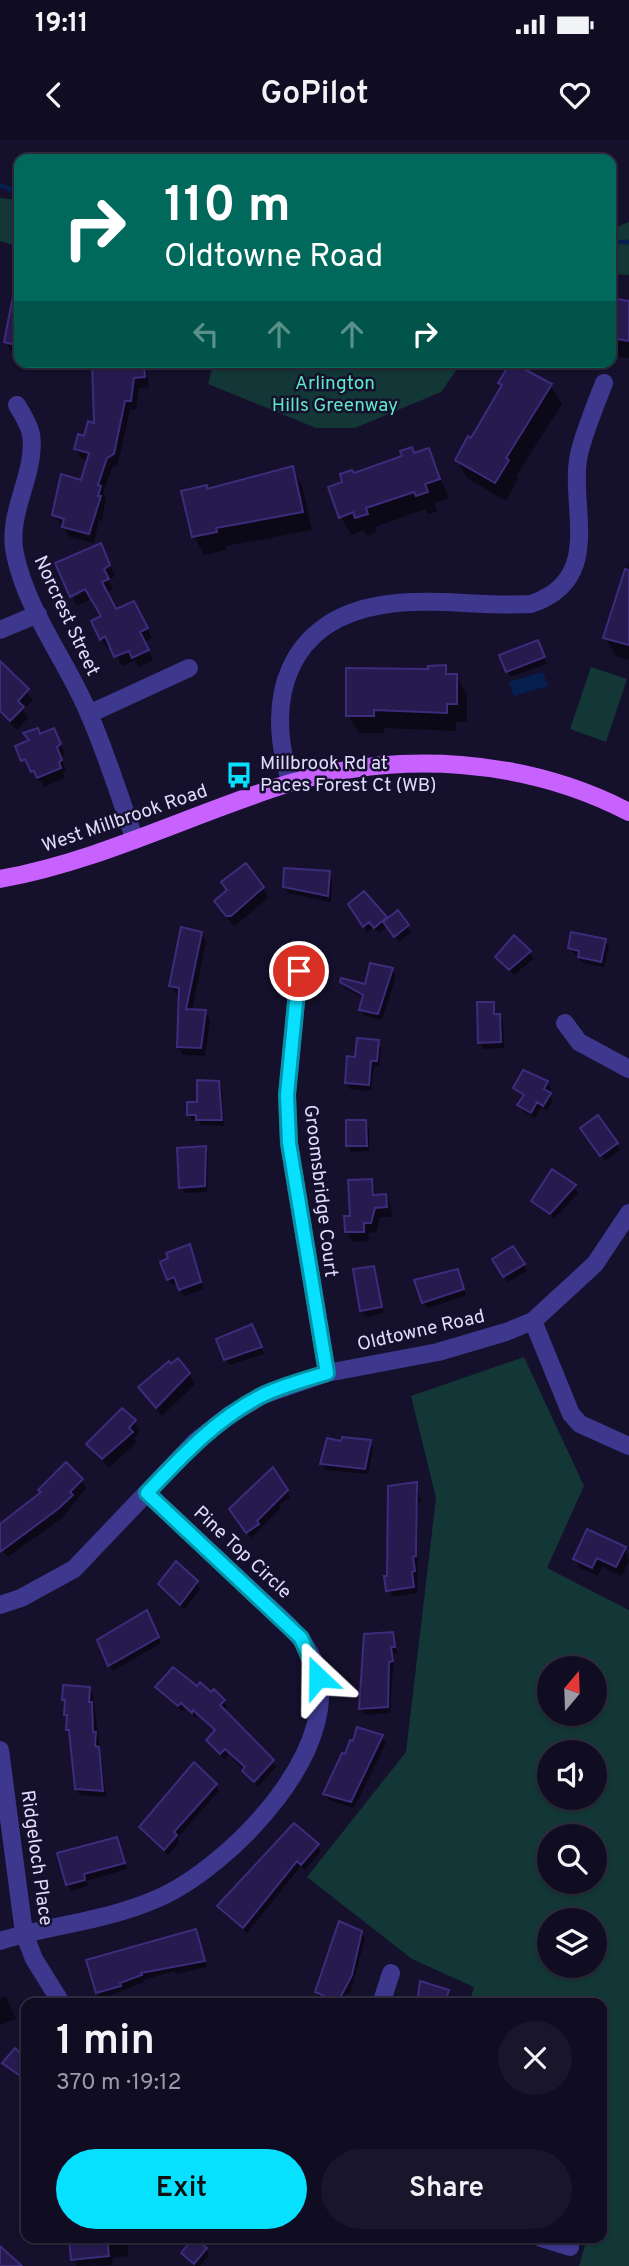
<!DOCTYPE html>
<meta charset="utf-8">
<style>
body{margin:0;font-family:Overpass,sans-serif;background:#19152a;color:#f1f3f6;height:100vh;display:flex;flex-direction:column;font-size:26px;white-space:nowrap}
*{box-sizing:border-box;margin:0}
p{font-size:23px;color:#9c9ba5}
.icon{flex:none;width:38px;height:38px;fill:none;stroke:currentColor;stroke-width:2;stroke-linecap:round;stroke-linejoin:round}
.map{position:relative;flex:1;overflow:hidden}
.drawer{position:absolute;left:21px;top:1858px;width:586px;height:245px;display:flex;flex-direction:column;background:#100c21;border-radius:14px;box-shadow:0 2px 5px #0004,0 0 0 2px #302c3f}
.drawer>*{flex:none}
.top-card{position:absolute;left:14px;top:14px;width:602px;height:214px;border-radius:14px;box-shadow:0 2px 5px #0004,0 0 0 2px #302c3f;background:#00695c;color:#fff;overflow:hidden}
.needle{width:46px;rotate:19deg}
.fabs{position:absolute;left:537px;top:1516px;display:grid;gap:14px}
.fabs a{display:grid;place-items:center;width:70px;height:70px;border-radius:50%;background:#100c21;box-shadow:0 2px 5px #0004,0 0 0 2px #302c3f;font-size:35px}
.pin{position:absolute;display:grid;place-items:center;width:60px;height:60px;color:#fff;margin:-30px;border:4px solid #fff;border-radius:50%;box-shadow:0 2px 7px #0007}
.me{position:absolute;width:77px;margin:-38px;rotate:337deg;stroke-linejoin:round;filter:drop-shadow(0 0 5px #0008)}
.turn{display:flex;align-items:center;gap:24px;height:147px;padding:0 35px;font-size:32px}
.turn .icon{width:91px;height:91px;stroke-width:2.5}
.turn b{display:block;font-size:49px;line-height:60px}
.lanes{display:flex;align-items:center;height:66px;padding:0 35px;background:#0003;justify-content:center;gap:35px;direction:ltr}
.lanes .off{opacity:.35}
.round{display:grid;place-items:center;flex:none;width:74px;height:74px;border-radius:37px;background:#19152a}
.headline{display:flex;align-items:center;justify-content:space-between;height:119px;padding:0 35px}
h1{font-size:42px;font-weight:600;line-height:52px}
.action{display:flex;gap:14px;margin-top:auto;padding:14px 35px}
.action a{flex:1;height:80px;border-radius:42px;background:#07e1ff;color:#111;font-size:28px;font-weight:600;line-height:80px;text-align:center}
.action a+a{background:#19152a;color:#f1f3f6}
.status{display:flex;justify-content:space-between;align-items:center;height:49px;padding:0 35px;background:#100c21;direction:ltr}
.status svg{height:19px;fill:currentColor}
header{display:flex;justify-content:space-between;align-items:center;height:91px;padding:0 35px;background:#100c21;font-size:32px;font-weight:600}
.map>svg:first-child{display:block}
.green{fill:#123736;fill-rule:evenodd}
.water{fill:#071f4e}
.shadow{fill:#0007}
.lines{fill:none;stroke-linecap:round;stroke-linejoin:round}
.stream{stroke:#071f4e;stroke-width:4.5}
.building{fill:#261a4f;stroke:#3d2b7c;stroke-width:2}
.minor{stroke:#3d388e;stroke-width:18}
.major{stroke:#c862ff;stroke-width:18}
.route-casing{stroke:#0592a6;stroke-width:18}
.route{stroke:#07e1ff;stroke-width:12}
.labels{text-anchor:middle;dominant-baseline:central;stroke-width:5;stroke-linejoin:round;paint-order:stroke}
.park-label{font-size:19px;fill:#5ee8c9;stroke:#15102c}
.street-label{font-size:19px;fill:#e0dbff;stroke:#15102c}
.poi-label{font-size:19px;fill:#e0dbff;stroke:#15102c;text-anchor:start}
</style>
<div class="status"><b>19:11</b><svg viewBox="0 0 49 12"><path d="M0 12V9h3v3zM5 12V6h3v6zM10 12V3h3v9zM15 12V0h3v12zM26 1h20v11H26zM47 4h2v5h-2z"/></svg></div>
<header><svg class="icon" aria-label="back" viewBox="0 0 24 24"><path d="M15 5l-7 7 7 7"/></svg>GoPilot<svg class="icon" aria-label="heart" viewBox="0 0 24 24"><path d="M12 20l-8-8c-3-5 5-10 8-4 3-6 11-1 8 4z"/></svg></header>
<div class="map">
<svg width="629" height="2126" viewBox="0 0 629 2126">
<rect width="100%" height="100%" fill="#15102c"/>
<path class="green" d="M0,58L19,60V107L0,101Z
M629,82V135L611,134V89Z
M214,222H462L441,252L355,288H316L208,244Z
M591,527L627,539L606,602L570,589Z
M524,1217L584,1346L547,1428L629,1470V2126H579L587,2098H602L605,2039L602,2038V1864H469L474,1847L412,1819L307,1737L406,1612L436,1358L411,1256ZM550,1528H595V1573H550ZM550,1612H595V1657H550ZM550,1696H595V1741H550ZM550,1780H595V1825H550Z"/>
<path class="water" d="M543,532L548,546L514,556L509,542Z"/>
<path class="shadow" d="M611,160L629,163V218L611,216Z
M12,169L19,171V213L11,211L6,202Z
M94,222H146L149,247L139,248L136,270H130L118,324L112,328L103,353L106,357L102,381L99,380L94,403L70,397L54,375L82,342L89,320L82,319L76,309L96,286Z
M512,223L551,246L562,264L516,336L518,339L506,361L467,338L457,320L472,300L503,248L500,243Z
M428,310L449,358L434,363L437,371L428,374L425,369L375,387L377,392L367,396L364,390L351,395L341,377L345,343Z
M292,328L302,346L312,390L226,406V410L204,415L194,396L208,350Z
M105,415L115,436L108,440L113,449L106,453L116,471L139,473L152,498L144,502L153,520L139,527L135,520L122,526L111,505L107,508L101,499L103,477L92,458L77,466L73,458L94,447Z
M629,422V520L616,516L605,498Z
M541,508L547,524L511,537L507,531Z
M0,522L33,560L23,570L28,578L17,590L0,573Z
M445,527L449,536H456L467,554V582H456V591L384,588V593H359L348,575L430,531Z
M25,594L58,600L65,614L61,617L66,630L63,632L65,638L44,647L41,640L38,641L18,607L30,602Z
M329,732L332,739L331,762L288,753L284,746Z
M263,748L268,758L236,785H233L216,761L228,752Z
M351,764L387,781L397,773L411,792L399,802L387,786L379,793L373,787L367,792Z
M201,793L206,802L192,871L205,872L210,880L205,916L183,915L178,907L180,855L176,854L171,846Z
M514,798L534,818L514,835L497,817Z
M605,801L609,807L604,827L583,823L569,808Z
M392,830L396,836L382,880L364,876L361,869L364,858L345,848L341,842L366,846Z
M493,863L497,876L503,882L504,908L484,909L480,903Z
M378,902L381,908L379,927L374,926L371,951L350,949L347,943L357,919Z
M547,942L551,949L548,953L553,960L547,971L541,967L535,978L523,971L519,965L524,958L515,948Z
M218,943L222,949L224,986L201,985L199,981L192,980L189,974Z
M365,982L369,988V1011L351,1012L348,1005Z
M586,994L616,1004L620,1010L605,1021Z
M205,1008L208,1014L207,1052L185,1053L181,1047Z
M371,1040L377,1057L386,1056L391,1066L392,1077H380L376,1092L368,1093L369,1101L353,1102L347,1092Z
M574,1047L578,1053L554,1079L533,1061Z
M189,1106L203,1149L184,1156L178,1143L172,1145L162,1123Z
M513,1108L527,1131L508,1142L495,1120Z
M374,1128L384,1173L365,1177L362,1170Z
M460,1137L466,1156L427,1168L424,1162Z
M255,1192L264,1214L229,1225L226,1219Z
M189,1234L195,1244L162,1276L140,1247Z
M134,1282L140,1291L134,1298L137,1302L109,1328L88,1304Z
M370,1302L373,1308L368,1334L326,1330L322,1324L357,1303Z
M82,1340L86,1348L62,1378L8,1417L0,1407V1386Z
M416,1344L421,1362L418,1363L417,1453L392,1457L386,1438L389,1437Z
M287,1351L290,1357L279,1365L281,1368L251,1398L235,1376Z
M624,1409L629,1420L622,1436L602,1427L598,1436L580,1428L575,1419Z
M196,1442L200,1449L184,1470L160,1444Z
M150,1478L161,1503L113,1531L99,1501Z
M392,1493L397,1513H394L390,1573L365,1575L361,1569L366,1496Z
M157,1547L197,1548L224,1561L227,1567L223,1571L276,1627L258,1647L229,1614L224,1619L211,1606L208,1600L216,1592L197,1575L196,1578L185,1568L182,1571Z
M89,1549L93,1555L106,1657L80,1655L77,1649L71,1597L64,1560Z
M358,1589L382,1597L386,1603L354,1668L329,1660L325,1654L354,1603Z
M216,1645L219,1651L177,1698L179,1703L168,1715L144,1694L141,1688Z
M116,1699L127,1729L86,1741L88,1746L71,1751L67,1744Z
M317,1705L321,1711L305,1730L301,1726L247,1793L223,1772L219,1766Z
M195,1791L207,1827L176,1834L174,1831L143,1840L144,1842L101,1859L88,1821Z
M361,1792L365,1799L350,1854L347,1853L343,1864L320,1858L317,1852Z
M421,1844L448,1851L452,1857L450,1864H419Z
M211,1856L247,1864H209Z
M6,1857L16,1879L0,1885V1858Z
M15,1911L26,1921V1943L4,1924Z
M71,2098H127L128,2116L112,2118L113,2125L77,2126Z
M206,2109L209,2115L200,2126H194L183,2113Z"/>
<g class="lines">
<path class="stream" d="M0,45L19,53
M611,102H629"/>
</g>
<path class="building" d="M13,156H19V206L4,202Z
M611,158L629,161V201L611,198Z
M92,222H144L145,237L134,238L131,261H125L114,314L107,318L98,345L101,346L98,356H101L89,394L62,387L64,379L52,375L61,334L81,340L89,313L74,309L78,294L84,296L88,281L94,283Z
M511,222L552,244L506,318L509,320L495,343L455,320L468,296L471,298L502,245L498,243Z
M412,307L414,313L429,308L440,339L425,344L428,352L416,356L414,352L366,368L368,374L355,378L353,372L339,378L328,347L342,342L340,334L352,330L354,333L402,316L400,311Z
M293,326L303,372L216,388L217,392L192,397L181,351L207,345V349Z
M101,403L110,425L104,429L109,439L102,442L116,469L134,461L148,488L140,492L149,510L132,518L129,511L114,517L105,496L100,500L91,481L101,476L85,449L70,457L55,423Z
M625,429L629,430V505L603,498Z
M538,500L545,517L506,532L499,515Z
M0,521L29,549L18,561L24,567L10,581L0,571Z
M446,525V534H457V564H447V573L374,570V576H346V528L428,529V526Z
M38,588L40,594L54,588L61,604L57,607L62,620L59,622L61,628L37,638L34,631L31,632L25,619L21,621L15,606L29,600L23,593Z
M246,723L264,747L231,776H226L214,761L227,750L221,742Z
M284,728L330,731L328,756L283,747Z
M364,751L387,777L374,788L369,782L363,787L348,764Z
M398,770L409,785L394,797L383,782Z
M181,787L202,792L186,869L206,870L201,908L177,907L179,848L169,846Z
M571,792L606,799L601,822L578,817L579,811L568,808Z
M514,795L531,811L509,830L495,817Z
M370,823L393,828L378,874L359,870L363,855L340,842L341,838L365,844Z
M477,862H494V874H500L501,902L478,903Z
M357,898L379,900L377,921H371L369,945L345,943L347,916L355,917Z
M523,930L548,941L544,949L551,953L543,966L537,962L531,973L517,965L524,955L513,948Z
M197,940L219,941L222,980H196V975H187V962H197Z
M598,975L618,1003L600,1016L580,988Z
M346,980H366L367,1006H346Z
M206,1006L205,1046L179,1048L177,1008Z
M552,1029L576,1045L550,1074L531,1061Z
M372,1039L373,1055L386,1054L387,1067L375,1068L371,1083H364V1092H345L344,1076H350L348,1040Z
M190,1104L201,1142L179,1150L174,1137L167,1140L160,1122L168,1118L166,1113Z
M513,1106L525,1124L503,1137L492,1119Z
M374,1126L382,1167L360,1171L353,1129Z
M458,1129L464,1149L422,1163L414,1140Z
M252,1184L262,1207L224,1220L216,1199Z
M178,1218L190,1233L156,1268L138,1247L169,1221L171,1224Z
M122,1268L136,1280L129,1288L133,1292L102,1319L86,1304Z
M342,1297L371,1300L365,1329L320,1324L327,1298L341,1301Z
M66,1322L83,1339L70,1352L73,1355L58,1369L0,1412V1384L41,1352L38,1350Z
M273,1327L288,1350L257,1381L259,1384L246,1393L229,1369Z
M417,1342L416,1416L413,1417L415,1431L412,1432L414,1447L386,1451L384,1436H387L388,1346Z
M587,1389L626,1407L616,1427L597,1418L592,1428L573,1419Z
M176,1421L198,1441L180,1465L158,1444Z
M147,1470L159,1497L108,1526L97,1500Z
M393,1492L395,1507H391L393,1521L389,1522L388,1567L359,1569L364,1494Z
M173,1527L197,1546L200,1542L211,1552L214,1549L225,1560L220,1565L274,1620L254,1642L242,1631L245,1627L225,1609L220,1614L206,1600L215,1590L193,1570L192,1573L181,1563L178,1566L155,1547Z
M63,1545L90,1547L89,1562H92L93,1592H96L95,1606L99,1607L103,1651L75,1649L69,1590H66L67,1575H64L65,1560H62Z
M357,1587L383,1595L351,1662L323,1654L342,1613L345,1614L350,1600L353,1601Z
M194,1622L217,1644L174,1692L177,1695L164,1710L139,1687Z
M294,1683L319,1704L301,1725L297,1721L243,1788L217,1766Z
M117,1697L125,1723L84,1734L85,1740L66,1745L57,1713Z
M339,1781L362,1791L352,1835L338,1862L315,1852Z
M196,1789L205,1821L141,1833L142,1835L120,1843L121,1846L96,1853L86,1820Z
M420,1841L449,1850L445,1864H417Z
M15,1908L26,1918V1940L2,1923Z
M69,2098H107L109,2116L71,2120Z
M193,2098L207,2108L194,2124L181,2113Z
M0,2106L22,2126H0Z"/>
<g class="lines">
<path class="minor" d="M17,265C22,273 29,284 31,294C37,334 6,372 15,414C27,472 67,521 89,574C107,615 120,658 135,700
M0,490L38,474
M89,574L189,528
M291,643C263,560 287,480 382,465C431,457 482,467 531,464C606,439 568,367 579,314C585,290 595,266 604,243
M299,831L287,955L289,1004L327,1233
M565,883L579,902L629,929
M533,1181L571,1274L580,1284L629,1306
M0,1465L21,1458L74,1429L196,1301L228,1276L263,1255L327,1233L438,1212L506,1192L533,1181L595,1124L629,1073
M0,1610L24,1793L34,1819L62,1864
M0,1801C51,1785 105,1781 154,1760C228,1730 357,1600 310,1513C297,1490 275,1473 256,1455C220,1421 183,1387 147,1353
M381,1864L391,1833
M541,2098L570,2107"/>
<path class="major" d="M0,739C100,721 191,674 287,644C399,610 525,618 629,672"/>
</g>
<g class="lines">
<g class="route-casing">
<path id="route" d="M299,831L287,955L289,1003L327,1233C305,1240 281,1246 261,1256C215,1280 182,1316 147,1353L301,1498L318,1537"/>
</g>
<use href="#route" class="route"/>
</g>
<defs>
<g id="bus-bare" transform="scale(2.1)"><path d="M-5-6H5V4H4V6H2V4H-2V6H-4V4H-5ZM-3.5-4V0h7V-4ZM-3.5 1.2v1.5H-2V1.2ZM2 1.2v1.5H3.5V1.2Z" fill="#07e1ff" stroke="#15102c" stroke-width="2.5" paint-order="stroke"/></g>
</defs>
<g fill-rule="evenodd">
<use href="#bus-bare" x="239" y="635"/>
</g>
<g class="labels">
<g class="park-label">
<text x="335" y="244">Arlington<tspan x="335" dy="22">Hills Greenway</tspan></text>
</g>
<g class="street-label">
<text transform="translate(66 476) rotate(65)">Norcrest Street</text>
<text transform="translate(125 679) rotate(-19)">West Millbrook Road</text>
<text transform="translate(320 1051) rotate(83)">Groomsbridge Court</text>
<text transform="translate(421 1191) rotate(-13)">Oldtowne Road</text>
<text transform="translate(242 1413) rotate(43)">Pine Top Circle</text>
<text transform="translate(36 1718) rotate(82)">Ridgeloch Place</text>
</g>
<g class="poi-label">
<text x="260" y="624">Millbrook Rd at<tspan x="260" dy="22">Paces Forest Ct (WB)</tspan></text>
</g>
</g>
</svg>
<div class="fabs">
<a><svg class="needle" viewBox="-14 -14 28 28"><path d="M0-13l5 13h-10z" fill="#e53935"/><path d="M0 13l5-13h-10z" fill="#9c9ba5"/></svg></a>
<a><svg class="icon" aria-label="sound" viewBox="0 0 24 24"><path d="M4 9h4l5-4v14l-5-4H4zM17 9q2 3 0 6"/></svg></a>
<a><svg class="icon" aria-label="search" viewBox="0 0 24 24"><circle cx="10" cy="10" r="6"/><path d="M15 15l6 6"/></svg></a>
<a><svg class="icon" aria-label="layers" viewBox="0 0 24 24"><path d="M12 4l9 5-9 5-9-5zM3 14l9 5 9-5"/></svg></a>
</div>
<div class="pin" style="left:299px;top:831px;background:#d93025"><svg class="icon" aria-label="arrive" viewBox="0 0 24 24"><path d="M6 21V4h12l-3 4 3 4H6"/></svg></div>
<svg class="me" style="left:318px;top:1537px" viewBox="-20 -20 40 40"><path d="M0-17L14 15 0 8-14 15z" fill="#07e1ff" stroke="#fff" stroke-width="4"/></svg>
<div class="top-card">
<div class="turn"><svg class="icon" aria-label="right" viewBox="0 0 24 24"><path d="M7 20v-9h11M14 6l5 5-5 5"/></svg><div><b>110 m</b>Oldtowne Road</div></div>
<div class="lanes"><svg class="icon off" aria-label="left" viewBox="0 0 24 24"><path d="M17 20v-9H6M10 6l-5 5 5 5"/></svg><svg class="icon off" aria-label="ahead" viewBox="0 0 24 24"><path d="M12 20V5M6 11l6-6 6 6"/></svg><svg class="icon off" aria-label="ahead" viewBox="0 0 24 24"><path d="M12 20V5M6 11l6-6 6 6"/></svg><svg class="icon" aria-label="right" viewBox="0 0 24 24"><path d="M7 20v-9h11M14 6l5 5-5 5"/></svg></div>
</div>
<section class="drawer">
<div class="headline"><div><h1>1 min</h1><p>370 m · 19:12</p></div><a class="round"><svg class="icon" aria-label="close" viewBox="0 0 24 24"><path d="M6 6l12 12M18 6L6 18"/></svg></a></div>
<div class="action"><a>Exit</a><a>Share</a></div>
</section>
</div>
